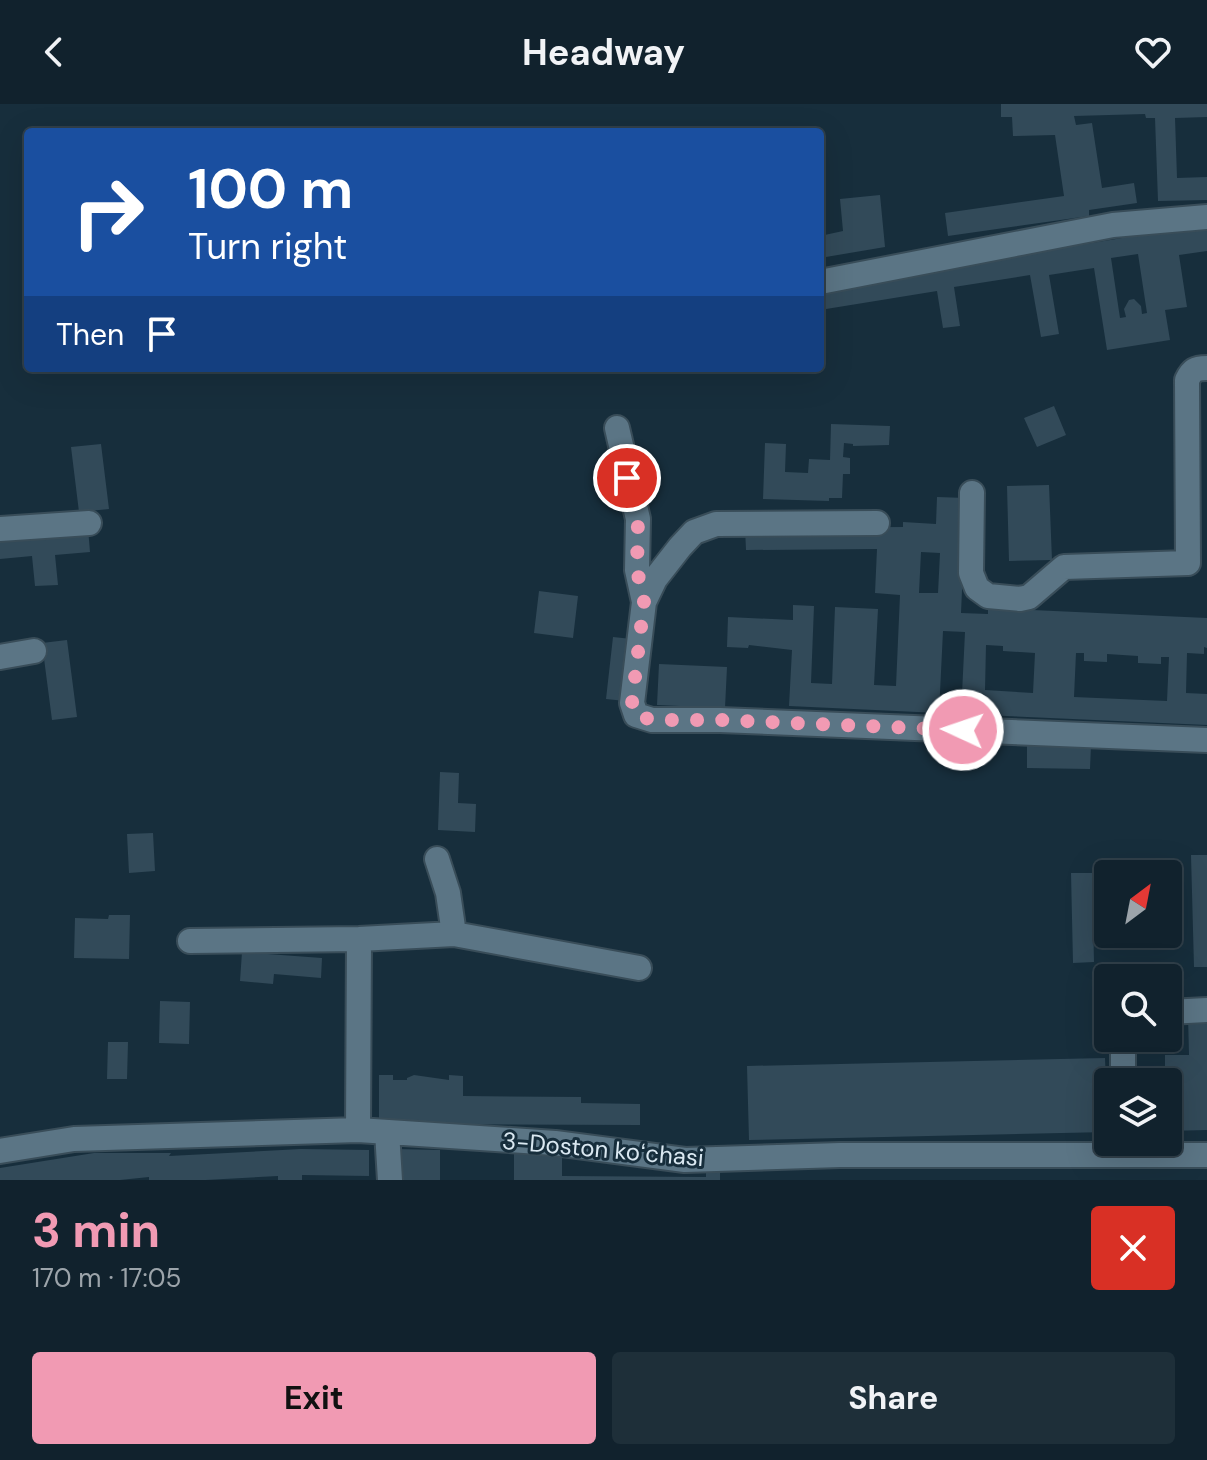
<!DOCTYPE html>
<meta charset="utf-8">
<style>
body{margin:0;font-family:"DM Sans",sans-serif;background:#1e2f39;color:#f1f3f6;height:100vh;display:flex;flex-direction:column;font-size:30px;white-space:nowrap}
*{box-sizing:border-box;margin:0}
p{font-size:26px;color:#9ca4aa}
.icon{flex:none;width:44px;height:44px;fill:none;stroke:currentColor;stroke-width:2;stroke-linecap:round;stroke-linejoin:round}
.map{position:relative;height:1076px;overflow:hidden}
.drawer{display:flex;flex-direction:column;background:#11222d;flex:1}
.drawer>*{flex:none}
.banner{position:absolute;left:24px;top:24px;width:800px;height:244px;border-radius:8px;box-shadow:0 8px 32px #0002,0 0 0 2px #303f49;background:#1a4fa0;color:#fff;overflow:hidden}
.needle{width:52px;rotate:32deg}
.buttons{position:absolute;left:1094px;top:756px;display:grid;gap:16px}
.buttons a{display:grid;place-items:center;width:88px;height:88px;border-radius:8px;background:#11222d;box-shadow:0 8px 32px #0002,0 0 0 2px #303f49;font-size:40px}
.pin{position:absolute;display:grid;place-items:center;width:68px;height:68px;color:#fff;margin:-34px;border:4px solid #fff;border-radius:50%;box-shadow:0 2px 8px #0007}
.me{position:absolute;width:88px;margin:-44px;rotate:273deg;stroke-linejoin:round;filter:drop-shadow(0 0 6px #0008)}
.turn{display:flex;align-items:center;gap:28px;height:168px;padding:0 32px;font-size:36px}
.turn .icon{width:104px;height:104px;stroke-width:2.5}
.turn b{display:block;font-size:56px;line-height:68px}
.then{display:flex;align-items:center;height:76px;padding:0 32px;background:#0003;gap:16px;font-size:30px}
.round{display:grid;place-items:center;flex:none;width:84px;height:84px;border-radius:8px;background:#1e2f39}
.overview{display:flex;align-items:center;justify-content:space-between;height:136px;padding:0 32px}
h1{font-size:48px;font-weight:700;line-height:60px;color:#f19ab3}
.action{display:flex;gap:16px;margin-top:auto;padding:16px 32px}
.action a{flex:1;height:92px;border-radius:8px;background:#f19ab3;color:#111;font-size:32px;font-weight:700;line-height:92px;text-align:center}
.action a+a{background:#1e2f39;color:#f1f3f6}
header{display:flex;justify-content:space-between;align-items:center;height:104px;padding:0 32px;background:#11222d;font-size:36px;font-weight:700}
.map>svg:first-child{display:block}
.building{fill:#324a59;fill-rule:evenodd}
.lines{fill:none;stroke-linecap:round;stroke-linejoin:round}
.minor-casing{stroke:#394d59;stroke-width:28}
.minor{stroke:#5b7585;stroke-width:24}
.route{stroke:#f19ab3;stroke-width:14;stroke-dasharray:0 25.2}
.labels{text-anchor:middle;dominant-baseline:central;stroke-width:6;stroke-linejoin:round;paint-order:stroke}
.street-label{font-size:24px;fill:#dae8f1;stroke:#172e3c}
</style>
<header><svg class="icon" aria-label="back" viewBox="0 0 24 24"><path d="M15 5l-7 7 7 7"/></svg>Headway<svg class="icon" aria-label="heart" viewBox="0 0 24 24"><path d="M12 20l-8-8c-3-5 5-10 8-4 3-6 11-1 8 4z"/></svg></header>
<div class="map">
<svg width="1207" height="1076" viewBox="0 0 1207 1076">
<rect width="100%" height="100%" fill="#172e3c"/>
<path class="building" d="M1001,0H1207V13L1175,14L1177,74L1207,73V96L1158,97L1155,14H1146L1145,10L1074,12L1076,21L1092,19L1102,84L1134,79L1137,99L1089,106V112L948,132L945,109L1064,92L1055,31L1013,32L1012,13H1001Z
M880,91L885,143L820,154V132L843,127L840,95Z
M1207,120V147L1179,151L1187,203L1165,206L1170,236L1107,246L1094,164L1049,171L1059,230L1041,233L1030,171L954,183L960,222L943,224L937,187L820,206V184ZM1138,150L1147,209L1142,210L1141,202L1134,195L1129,196L1124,205L1126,213L1120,214L1111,154Z
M1054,302L1066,331L1037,343L1024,314Z
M831,320L890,322L889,341L853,342V340L844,339L843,353L850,354V370H843L842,394H829V397L763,395L765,339L786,340L785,368L808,369L809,355L830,356Z
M101,340L109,405L79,408L71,343Z
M1049,381L1052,456L1009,457L1007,382Z
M937,393L966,394L961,509L988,510V504L1207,514V544L1204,543V550L1187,549L1186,589L1207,590V621L961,610L965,528L943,527L939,609L789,602L792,546L749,541L748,544L727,543L728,513L793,516V501L814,502L811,579L832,580L835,503L878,505L874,581L896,582L900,491L875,489L877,445L746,446L745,424L903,423V418L936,420ZM921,448L940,449L938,489H919ZM986,541L1003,542V547L1035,549L1033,589L985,586ZM1076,549H1084V557L1107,558V550L1138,552V559L1161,560V553H1169L1167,597L1074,593Z
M88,424L90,448L55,451L58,481L35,482L32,452L0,455V431Z
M539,487L578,492L573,534L534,529Z
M613,533L632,535L625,597L606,595Z
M67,536L77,613L52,616L42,539Z
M659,560L727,563L725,604L657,601Z
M1027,640L1091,641L1090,665L1027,664Z
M440,668L459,669L458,699L476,700L475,728L438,726Z
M153,729L155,767L129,769L127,730Z
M1191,751H1207V863H1194Z
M1071,769H1092L1094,858L1073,859Z
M109,811H130L129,855L74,854L75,814L108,815Z
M242,848L322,854L321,874L274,870L273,880L240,877Z
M160,897L190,898L189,940L159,939Z
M1188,912H1207V1026L1168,1027V978H1165V951H1189Z
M108,938H128L127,975H107Z
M1105,954L1108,1028L749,1036L747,962Z
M379,971H393V976H407V974L414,971L449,976V971L463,972V992L581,993V999L640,1000V1021L379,1020Z
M301,1045L369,1046V1072L302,1071V1076H278V1072L206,1076H149V1073L120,1076H0V1064L94,1049H171L169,1052Z
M395,1045L440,1046V1076H395Z
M514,1046L562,1047V1072L706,1073V1065H720V1076H514Z"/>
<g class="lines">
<g class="minor-casing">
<path id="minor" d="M820,178L1113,121L1207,113
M617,324L638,415L637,466L644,498
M972,389L971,469L977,484L988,492L1020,495L1029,493L1064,463L1188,459L1187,276C1192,266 1195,264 1207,264
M877,419L716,420L694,428L680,443L655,475L644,498L632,599L636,611L652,616H720L1207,636
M0,425L89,419
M0,553L34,547
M437,755L448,789L454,830
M190,837L359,835L454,830L639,864
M1168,908L1207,906
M1123,978V943L1127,934
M358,1026L359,835
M387,1028L390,1076
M0,1047L74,1035L358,1026L555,1039L685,1056L840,1051H1207"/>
</g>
<use href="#minor" class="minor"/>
</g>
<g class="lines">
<path class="route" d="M627,374L638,415L637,466L644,498L632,599L636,611L652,616H720L963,626"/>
</g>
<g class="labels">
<g class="street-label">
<text transform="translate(603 1045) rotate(5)">3-Doston koʻchasi</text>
</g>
</g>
</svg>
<div class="buttons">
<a><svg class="needle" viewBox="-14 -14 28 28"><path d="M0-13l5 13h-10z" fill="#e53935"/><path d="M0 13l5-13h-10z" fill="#9ca4aa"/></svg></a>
<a><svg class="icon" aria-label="search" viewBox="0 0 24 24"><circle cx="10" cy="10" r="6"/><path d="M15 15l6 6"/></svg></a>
<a><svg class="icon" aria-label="layers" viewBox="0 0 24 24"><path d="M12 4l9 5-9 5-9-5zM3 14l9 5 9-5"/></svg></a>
</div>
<div class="pin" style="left:627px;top:374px;background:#d93025"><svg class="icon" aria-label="arrive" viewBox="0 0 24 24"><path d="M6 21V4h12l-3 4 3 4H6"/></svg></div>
<svg class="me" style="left:963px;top:626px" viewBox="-20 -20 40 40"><circle r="17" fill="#f19ab3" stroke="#fff" stroke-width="3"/><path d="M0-11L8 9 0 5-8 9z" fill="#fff"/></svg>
<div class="banner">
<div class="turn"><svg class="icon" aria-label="right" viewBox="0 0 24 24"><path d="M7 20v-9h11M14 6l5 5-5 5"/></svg><div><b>100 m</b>Turn right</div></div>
<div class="then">Then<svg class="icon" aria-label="arrive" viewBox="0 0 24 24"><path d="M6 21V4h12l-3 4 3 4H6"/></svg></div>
</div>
</div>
<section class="drawer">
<div class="overview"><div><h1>3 min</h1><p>170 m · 17:05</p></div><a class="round" style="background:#d93025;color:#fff"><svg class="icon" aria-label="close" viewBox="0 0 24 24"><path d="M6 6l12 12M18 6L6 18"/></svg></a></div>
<div class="action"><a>Exit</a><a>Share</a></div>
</section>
